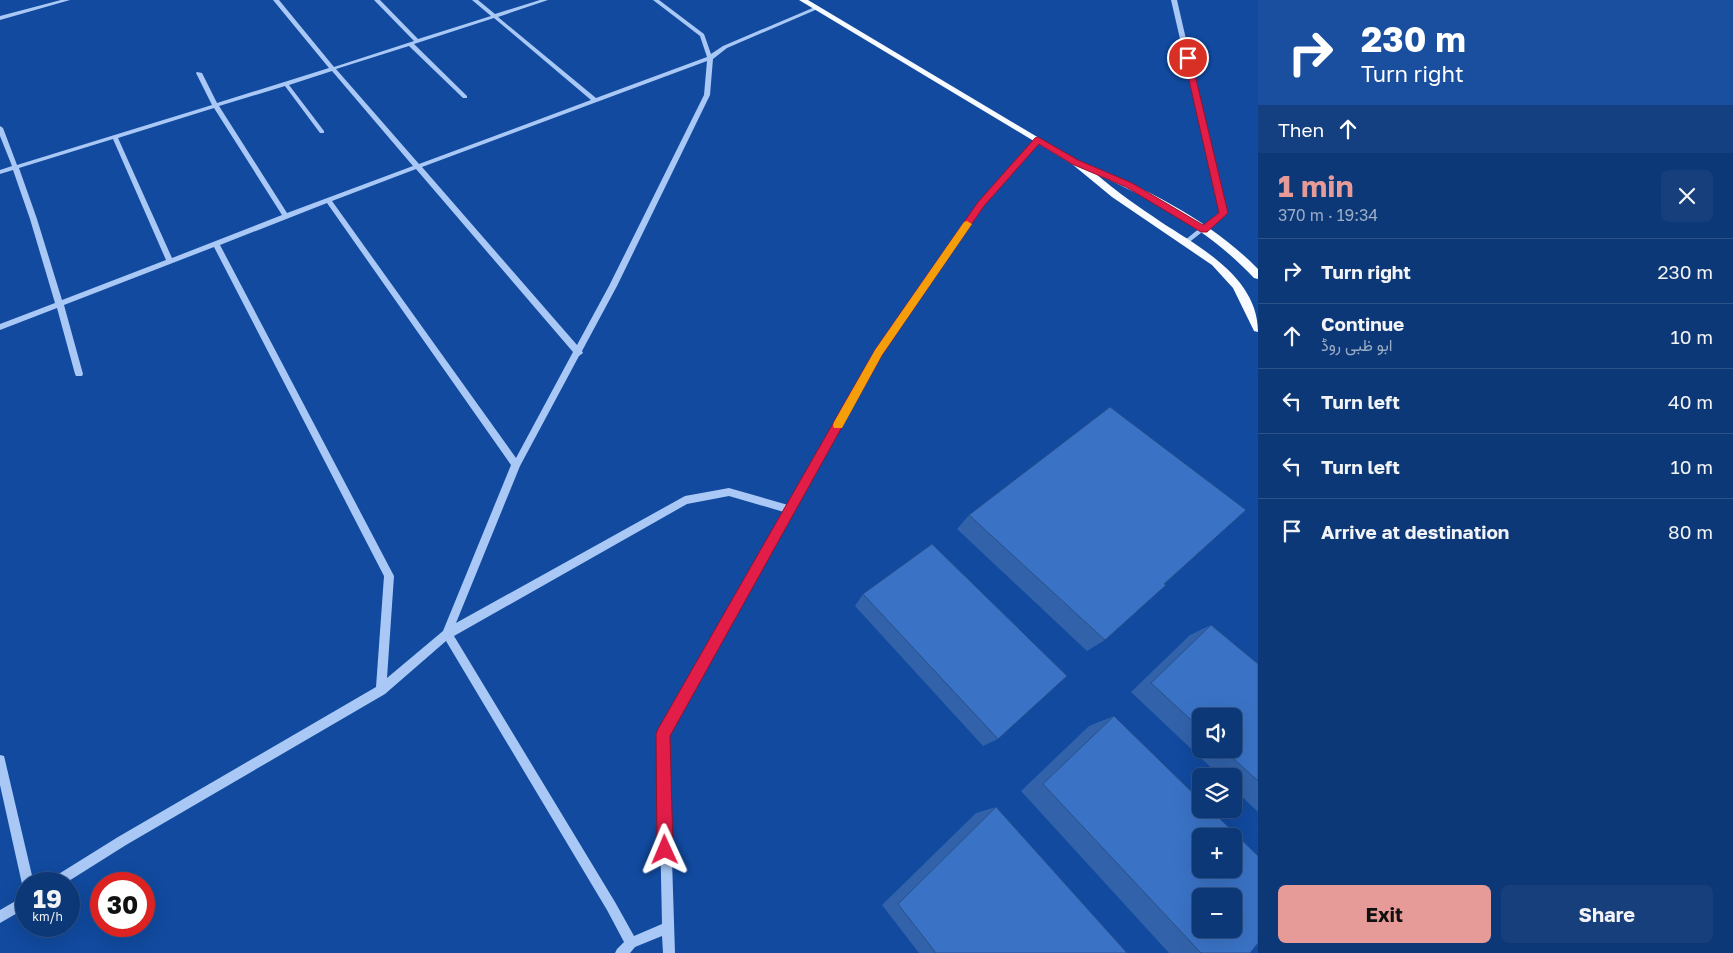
<!DOCTYPE html>
<meta charset="utf-8">
<style>
body{margin:0;font-family:"Golos Text",Vazirmatn,sans-serif;background:#163f7c;color:#f1f3f6;height:100vh;display:flex;flex-direction:column;font-size:19px;white-space:nowrap}
*{box-sizing:border-box;margin:0}
p{font-size:16px;color:#9aacc6}
.icon{flex:none;width:28px;height:28px;fill:none;stroke:currentColor;stroke-width:2;stroke-linecap:round;stroke-linejoin:round}
.map{position:relative;flex:1;overflow:hidden}
.drawer{display:flex;flex-direction:column;background:#0d3877;width:475px}
.drawer>*{flex:none}
.hud{background:#1a4fa0;color:#fff;overflow:hidden}
.tools{position:absolute;left:1192px;top:708px;display:grid;gap:10px}
.tools a{display:grid;place-items:center;width:50px;height:50px;border-radius:8px;background:#0d3877;box-shadow:0 5px 20px #0002,0 0 0 1px #2d5289;font-size:25px}
.speed{position:absolute;left:15px;top:872px;display:flex;gap:10px;font-size:25px;font-weight:700;text-align:center}
.speed>*{display:grid;place-content:center;width:65px;height:65px;border-radius:50%;background:#0d3877;box-shadow:0 5px 20px #0002,0 0 0 1px #2d5289;line-height:1}
.speed small{font-size:12px;font-weight:400}
.speed .limit{border:8px solid #d22;background:#fff;color:#111}
.pin{position:absolute;display:grid;place-items:center;width:42px;height:42px;color:#fff;margin:-21px;border:2px solid #fff;border-radius:50%;box-shadow:0 1px 5px #0007}
.me{position:absolute;width:55px;margin:-28px;rotate:359deg;stroke-linejoin:round;filter:drop-shadow(0 0 4px #0008)}
.turn{display:flex;align-items:center;gap:18px;height:105px;padding:0 20px;font-size:22px}
.turn .icon{width:65px;height:65px;stroke-width:2.5}
.turn b{display:block;font-size:35px;line-height:42px}
.then{display:flex;align-items:center;height:48px;padding:0 20px;background:#0003;gap:10px;font-size:19px}
.round{display:grid;place-items:center;flex:none;width:52px;height:52px;border-radius:8px;background:#163f7c}
.overview{display:flex;align-items:center;justify-content:space-between;height:85px;padding:0 20px}
h1{font-size:30px;font-weight:700;line-height:38px;color:#e69b98}
.button{display:flex;gap:10px;margin-top:auto;padding:10px 20px}
.button a{flex:1;height:58px;border-radius:8px;background:#e69b98;color:#111;font-size:20px;font-weight:700;line-height:58px;text-align:center}
.button a+a{background:#163f7c;color:#f1f3f6}
ul{padding:0;list-style:none}
li{display:flex;align-items:center;gap:15px;height:65px;padding:0 20px;border-top:1px solid #2d5289}
li div{flex:1}
li b{display:block;font-size:19px}
li em{font-style:normal}
main{display:flex;flex:1;min-height:0}
.map>svg:first-child{display:block}
.lines{fill:none;stroke-linecap:round;stroke-linejoin:round}
.minor{fill:#a9c8f5;fill-rule:evenodd}
.major{fill:#f7faff;fill-rule:evenodd}
.wall{fill:#3263aa;fill-rule:evenodd}
.building{fill:#3a73c6;stroke:#29508b;fill-rule:evenodd}
.route{fill:#e11d48;stroke:#92132f}
.slow{fill:#f59e0b}
</style>
<main>
<div class="map">
<svg width="1258" height="953" viewBox="0 0 1258 953">
<rect width="100%" height="100%" fill="#114a9f"/>
<g class="lines">
<path class="minor" d="M61,0H70L0,20V16Z
M273,0H279L334,67L414,41L374,0H380L418,39L491,16L472,0H478L495,14L540,0H548L498,17L596,98L707,57L700,36L653,0H659L704,34L711,54L723,46L815,7L820,8L727,48L713,59L710,95L617,286L582,351L583,353L579,356L520,466L456,623L685,496L729,488L788,505L876,350L979,202L1036,139L1041,140L983,206L882,354L795,509L794,513H793L668,735L675,953H663L662,936L635,947L630,953H615L617,949L624,942L607,910L446,641L385,694L126,845L64,884H47L49,880L118,837L376,687L384,576L214,247L64,305L83,374L82,376H76L75,374L57,308L0,330V324L55,303L30,219L13,170L0,174V170L12,166L0,136V126L3,128L17,165L212,105L196,73L197,72L202,73L217,103L329,68ZM494,18L591,100L419,164L336,69L409,46L463,98H467V96L414,44ZM707,61L704,95L609,286L577,345L422,167ZM332,71L413,166L287,213L219,106L285,86L320,133H324V131L289,85ZM214,108L282,215L172,258L118,138ZM113,139L166,260L62,300L37,219L19,168ZM416,169L573,352L516,458L332,201ZM327,203L511,465L443,631L387,678L394,576L220,245ZM729,496L784,512L658,734L662,924L634,936L615,902L454,636L687,504Z
M1171,0H1177L1226,213L1187,244H1185V240L1220,212Z
M0,755L4,756L5,760L34,884H26V889L24,888L22,884L0,785Z
M26,895V908L0,923V910Z"/>
<path class="major" d="M799,0H808L1086,166H1092C1152,192 1212,222 1258,269V279L1254,278C1210,231 1154,200 1096,174C1117,192 1139,207 1161,222C1201,248 1258,278 1258,332L1254,331L1233,288L1212,265L1112,197L1072,164Z"/>
</g>
<path class="wall" d="M969,515L1164,584L1105,640L1087,651L957,529Z
M863,594L998,739L983,746L855,606Z
M1211,625L1258,664V812L1234,789V776H1220L1131,692L1190,635ZM1201,716L1234,749H1201Z
M1114,716L1250,953H1169L1021,791L1089,726Z
M996,807L1127,953H919L882,905L976,813Z"/>
<path class="building" d="M1110,407L1246,510L1164,584L1166,585L1105,640L969,515Z
M932,544L1067,676L998,739L863,594Z
M1211,625L1258,664V781L1223,749H1234V716H1201V729L1151,683Z
M1114,716L1201,801V809H1210L1258,856V943L1250,953H1201L1043,784ZM1201,836H1234V869H1201ZM1201,896H1234V929H1201Z
M996,807L1127,953H936L898,904Z"/>
<path class="route" d="M1188,56L1191,58L1228,213L1226,215L1207,232H1201L1126,187L1072,164L1039,144L984,206L882,355L670,736L673,850L670,856L665,858L660,856L657,850L656,734L658,729L875,350L978,202L1035,138L1038,137L1078,160L1132,183L1203,225L1219,213L1184,58Z"/>
<path class="slow" d="M967,221L972,224L882,355L842,428H834L833,425L834,422L875,350L964,222Z"/>
</svg>
<div class="tools">
<a><svg class="icon" aria-label="sound" viewBox="0 0 24 24"><path d="M4 9h4l5-4v14l-5-4H4zM17 9q2 3 0 6"/></svg></a>
<a><svg class="icon" aria-label="layers" viewBox="0 0 24 24"><path d="M12 4l9 5-9 5-9-5zM3 14l9 5 9-5"/></svg></a>
<a>+</a>
<a>−</a>
</div>
<div class="speed"><div>19<small>km/h</small></div><div class="limit">30</div></div>
<div class="pin" style="left:1188px;top:58px;background:#d93025"><svg class="icon" aria-label="arrive" viewBox="0 0 24 24"><path d="M6 21V4h12l-3 4 3 4H6"/></svg></div>
<svg class="me" style="left:665px;top:850px" viewBox="-20 -20 40 40"><path d="M0-17L14 15 0 8-14 15z" fill="#e11d48" stroke="#fff" stroke-width="4"/></svg>
</div>
<section class="drawer">
<div class="hud">
<div class="turn"><svg class="icon" aria-label="right" viewBox="0 0 24 24"><path d="M7 20v-9h11M14 6l5 5-5 5"/></svg><div><b>230 m</b>Turn right</div></div>
<div class="then">Then<svg class="icon" aria-label="ahead" viewBox="0 0 24 24"><path d="M12 20V5M6 11l6-6 6 6"/></svg></div>
</div>
<div class="overview"><div><h1>1 min</h1><p>370 m · 19:34</p></div><a class="round"><svg class="icon" aria-label="close" viewBox="0 0 24 24"><path d="M6 6l12 12M18 6L6 18"/></svg></a></div>
<ul>
<li><svg class="icon" aria-label="right" viewBox="0 0 24 24"><path d="M7 20v-9h11M14 6l5 5-5 5"/></svg><div><b>Turn right</b></div><em>230 m</em></li>
<li><svg class="icon" aria-label="ahead" viewBox="0 0 24 24"><path d="M12 20V5M6 11l6-6 6 6"/></svg><div><b>Continue</b><p>ابو ظبی روڈ</p></div><em>10 m</em></li>
<li><svg class="icon" aria-label="left" viewBox="0 0 24 24"><path d="M17 20v-9H6M10 6l-5 5 5 5"/></svg><div><b>Turn left</b></div><em>40 m</em></li>
<li><svg class="icon" aria-label="left" viewBox="0 0 24 24"><path d="M17 20v-9H6M10 6l-5 5 5 5"/></svg><div><b>Turn left</b></div><em>10 m</em></li>
<li><svg class="icon" aria-label="arrive" viewBox="0 0 24 24"><path d="M6 21V4h12l-3 4 3 4H6"/></svg><div><b>Arrive at destination</b></div><em>80 m</em></li>
</ul>
<div class="button"><a>Exit</a><a>Share</a></div>
</section>
</main>
